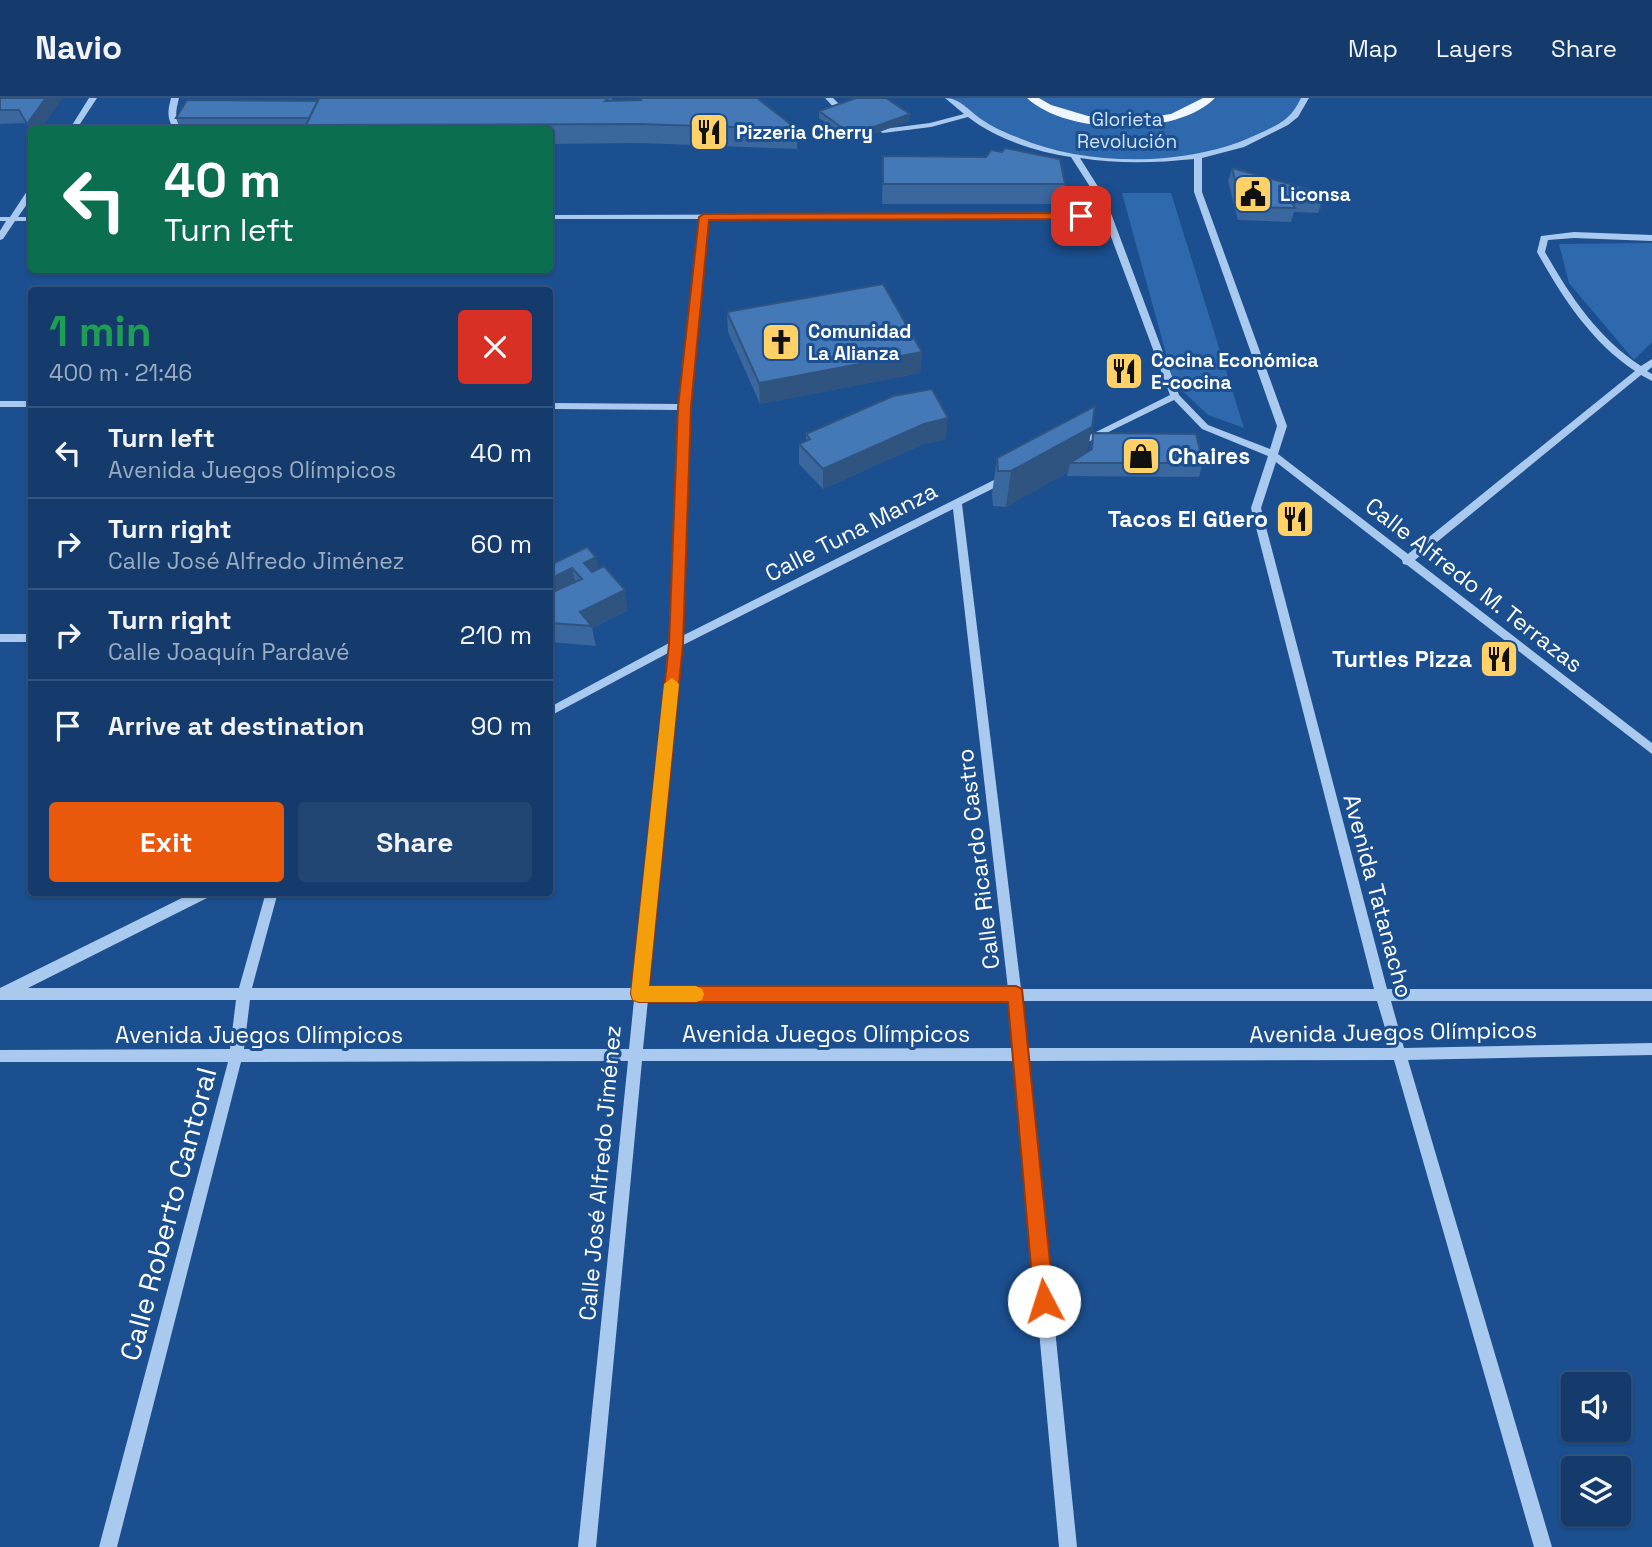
<!DOCTYPE html>
<meta charset="utf-8">
<style>
body{margin:0;font-family:"Space Grotesk",sans-serif;background:#214673;color:#f1f3f6;height:100vh;display:flex;flex-direction:column;font-size:26px;white-space:nowrap}
*{box-sizing:border-box;margin:0}
p{font-size:23px;color:#9dadc1}
.icon{flex:none;width:38px;height:38px;fill:none;stroke:currentColor;stroke-width:2;stroke-linecap:round;stroke-linejoin:round}
.map{position:relative;flex:1;overflow:hidden}
.sheet{position:absolute;left:28px;top:189px;width:525px;height:609px;display:flex;flex-direction:column;background:#143b6b;border-radius:7px;box-shadow:0 2px 5px #0004,0 0 0 2px #33557e}
.sheet>*{flex:none}
.top-card{position:absolute;left:28px;top:28px;width:525px;height:147px;border-radius:7px;box-shadow:0 2px 5px #0004,0 0 0 2px #33557e;background:#0b6e4f;color:#fff;overflow:hidden}
.fabs{position:absolute;left:1561px;top:1274px;display:grid;gap:14px}
.fabs a{display:grid;place-items:center;width:70px;height:70px;border-radius:7px;background:#143b6b;box-shadow:0 2px 5px #0004,0 0 0 2px #33557e;font-size:35px}
.pin{position:absolute;display:grid;place-items:center;width:60px;height:60px;color:#fff;margin:-30px;border-radius:14px;box-shadow:0 4px 10px #0006}
.me{position:absolute;width:77px;margin:-38px;rotate:355deg;stroke-linejoin:round;filter:drop-shadow(0 0 5px #0008)}
.turn{display:flex;align-items:center;gap:24px;height:147px;padding:0 21px;font-size:32px}
.turn .icon{width:91px;height:91px;stroke-width:2.5}
.turn b{display:block;font-size:49px;line-height:60px}
.round{display:grid;place-items:center;flex:none;width:74px;height:74px;border-radius:7px;background:#214673}
.overview{display:flex;align-items:center;justify-content:space-between;height:119px;padding:0 21px}
h1{font-size:42px;font-weight:800;line-height:52px;color:#1e9e55}
.action{display:flex;gap:14px;margin-top:auto;padding:14px 21px}
.action a{flex:1;height:80px;border-radius:7px;background:#ea580c;color:#fff;font-size:28px;font-weight:800;line-height:80px;text-align:center}
.action a+a{background:#214673;color:#f1f3f6}
ul{padding:0;list-style:none}
li{display:flex;align-items:center;gap:21px;height:91px;padding:0 21px;border-top:2px solid #33557e}
li div{flex:1}
li b{display:block;font-size:26px}
li em{font-style:normal}
header{display:flex;align-items:center;gap:42px;box-sizing:border-box;height:98px;padding:0 35px;background:#143b6b;border-bottom:2px solid #33557e}
header strong{font-size:33px}
nav{display:flex;gap:38px;margin-inline-start:auto;font-size:24px}
.map>svg:first-child{display:block}
.green{fill:#2e69ad}
.lines{fill:none;stroke-linecap:round;stroke-linejoin:round}
.minor{fill:#a9c9ee;fill-rule:evenodd}
.major{fill:#f0f6ff;fill-rule:evenodd}
.wall{fill:#3a679d}
.shaded-wall{fill:#305480}
.building{fill:#4478b7;stroke:#305480;stroke-width:2}
.route{fill:#ea580c;stroke:#983908;stroke-width:2}
.slow{fill:#f59e0b}
.labels{text-anchor:middle;dominant-baseline:central;stroke-width:6;stroke-linejoin:round;paint-order:stroke}
.far-park-label{font-size:19px;fill:#cfe3fa;stroke:#1b4f8f}
.far-poi-label{font-size:19px;font-weight:bold;fill:#fff;stroke:#1b4f8f;text-anchor:start}
.poi-label{font-size:23px;font-weight:bold;fill:#fff;stroke:#1b4f8f;text-anchor:end}
.street-label{font-size:23px;fill:#fff;stroke:#1b4f8f}
.near-street-label{font-size:28px;fill:#fff;stroke:#1b4f8f}
</style>
<header>
<strong>Navio</strong>
<nav><a>Map</a><a>Layers</a><a>Share</a></nav>
</header>
<div class="map">
<svg width="1652" height="1449" viewBox="0 0 1652 1449">
<rect width="100%" height="100%" fill="#1b4f8f"/>
<path class="green" d="M949,0H1305C1302,6 1299,14 1294,19C1290,24 1282,27 1276,30C1197,82 1015,71 949,0Z
M1122,95H1171L1244,330L1208,317L1174,285Z
M1652,145V244L1634,262L1569,185L1559,146Z"/>
<g class="lines">
<path class="minor" d="M89,0H97L76,32H69Z
M171,0H179C176,13 173,23 184,32H175C166,21 168,12 171,0Z
M324,0H332L322,27L316,32H258L261,30L309,29L315,26Z
M825,0H833L845,12L838,14Z
M945,0C960,0 969,13 981,21C992,29 1006,35 1019,40C1088,69 1190,69 1258,36C1279,26 1290,23 1301,0H1309L1298,19L1288,27L1244,49L1202,60V94L1287,328L1278,356L1408,456L1635,273C1591,244 1562,199 1537,154L1541,138L1574,134L1652,137V143L1574,140L1548,142L1545,154C1570,198 1598,240 1641,268L1652,261V269L1647,273L1652,276V283L1641,277L1415,462L1652,645V656L1407,467L1403,466L1402,462L1276,364L1261,410L1387,891H1652V903H1391L1404,950L1652,945V957L1408,962L1552,1449H1534L1394,962L1028,963L1077,1449H1059L1014,963H642L596,1449H578L628,963L241,964L117,1449H99L228,964H0V952L230,951L236,902H0V890L194,794H213L211,798L28,890H239L266,794H278L252,890H635L670,554L550,618V609L671,544L679,312L550,311V305L680,306L700,121H550V117L1102,116L1094,95L1071,59C1037,54 996,41 968,19L931,29L883,35L879,33L883,31L930,25L964,16ZM1080,60C1119,66 1155,65 1194,61V94L1277,328L1270,351L1208,327L1179,297L1112,118L1102,95ZM1104,120L1170,297L1082,341L1087,344L1090,343L1174,302L1202,331L1268,358L1251,410L1374,891H1021L962,406L1012,381V377H1004L682,538L689,309L708,121ZM953,411L1008,891L649,890L681,548ZM250,902H634L629,951H244ZM648,902L1009,903L1013,950L643,951ZM1022,903H1377L1391,950H1027Z
M29,90H32V99L18,119H32V123H15L3,141L0,142V133L6,123H0V119H10Z
M0,303H32V309H0Z
M0,536H32V544H0Z"/>
<path class="major" d="M1027,0H1039L1051,7L1088,18L1133,22L1171,16L1203,0H1215C1177,39 1066,37 1027,0Z"/>
</g>
<path class="wall" d="M0,0H63L26,25L0,26Z
M612,0V3L797,31V51L640,45L550,46V32H307L306,27H179L176,20L318,3Z
M819,13L909,23L852,44L819,20Z
M883,58L1065,86L1062,106H882Z
M1232,70L1326,96L1321,110L1318,115L1294,114L1291,124L1238,122L1228,83Z
M727,214L922,254L920,275L760,306L728,234Z
M1092,329L1087,354L1090,352L1093,335L1203,365L1199,379L1067,378L1068,374L1006,409L993,408L992,396L997,360Z
M806,336L946,341L923,346L823,391L799,366V346L806,343Z
M596,459L598,471L628,512L592,530L596,548L550,544V467Z"/>
<path class="shaded-wall" d="M46,0H63L40,32H32V36L27,26Z
M910,16L909,23L852,44V37Z
M1326,96L1321,110L1318,115L1322,101Z
M922,254L920,275L760,306L759,285Z
M948,320L946,341L923,346L823,391V371L924,326Z
M1092,329L1085,365H1070L1068,374L1006,409L1011,373Z
M596,459L600,479L588,485L584,465Z
M572,470L577,490L550,496V481Z
M625,492L628,512L592,530L580,514Z"/>
<path class="building" d="M0,0H46L27,26L19,12H0Z
M319,0H608L605,3L641,2L642,0H757L797,31L638,26L306,27Z
M856,0H886L910,16L852,37L819,13Z
M187,2L318,3L309,20H176Z
M1005,50L1060,61L1065,86H883V58L986,59L991,52L1002,54Z
M1232,70L1326,96L1322,101L1290,100L1295,110L1242,109Z
M883,186L922,254L759,285L727,214Z
M932,291L948,320L924,326L823,371L799,346L810,341L806,336L893,298Z
M1095,308L1092,329L1011,373H998L997,360Z
M1093,335L1196,336L1203,365H1070L1092,351Z
M587,449L596,459L584,465L592,474L604,468L625,492L580,514L592,528L550,525V486L555,493L582,481L572,470L550,481V467Z"/>
<path class="route" d="M1081,115L1086,118L1085,121L709,122L691,309L683,546L649,888H1016L1022,891L1054,1203L1051,1210L1044,1213L1037,1210L1034,1203L1008,904H639L633,902L631,896L669,546L678,309L699,119L704,116Z"/>
<path class="slow" d="M672,580L679,586L649,888H696L702,891L704,896L702,902L696,904H639L633,902L631,896L664,586Z"/>
<defs>
<g id="restaurant-square" transform="scale(2.0125)"><rect x="-9" y="-9" width="18" height="18" rx="4" fill="#ffd166" stroke="#1b4f8f"/><path d="M-5-6h1v4h1v-4h1v4h1v-4h1v5L-1.5 .5V6h-2V.5L-5-1ZM5-6V6H3V1.5H1.5Q1.5-4 5-6Z" fill="#111"/></g>
<g id="civic-square" transform="scale(2.0125)"><rect x="-9" y="-9" width="18" height="18" rx="4" fill="#ffd166" stroke="#1b4f8f"/><path d="M-.6-6.5H3V-4.5H.6V-3L4-1V1h2V6H-6V1h2V-1L-.6-3ZM-1.2 2.5V6h2.4V2.5Z" fill="#111"/></g>
<g id="church-square" transform="scale(2.0125)"><rect x="-9" y="-9" width="18" height="18" rx="4" fill="#ffd166" stroke="#1b4f8f"/><path d="M-1.2-6h2.4v3.5h3.3v2.4h-3.3V6h-2.4V-.1h-3.3v-2.4h3.3Z" fill="#111"/></g>
<g id="shop-square" transform="scale(2.0125)"><rect x="-9" y="-9" width="18" height="18" rx="4" fill="#ffd166" stroke="#1b4f8f"/><path d="M-5-2.5h2.3a2.7 3.5 0 0 1 5.4 0H5L5.5 6h-11ZM-1.5-2.5h3a1.5 2.3 0 0 0-3 0Z" fill="#111"/></g>
</defs>
<g fill-rule="evenodd">
<use href="#restaurant-square" x="709" y="34"/>
<use href="#civic-square" x="1253" y="96"/>
<use href="#church-square" x="781" y="244"/>
<use href="#restaurant-square" x="1124" y="273"/>
<use href="#shop-square" x="1141" y="358"/>
<use href="#restaurant-square" x="1295" y="421"/>
<use href="#restaurant-square" x="1499" y="561"/>
</g>
<g class="labels">
<g class="far-park-label">
<text x="1127" y="21">Glorieta<tspan x="1127" dy="22">Revolución</tspan></text>
</g>
<g class="far-poi-label">
<text x="736" y="34">Pizzeria Cherry</text>
<text x="1280" y="96">Liconsa</text>
<text x="808" y="233">Comunidad<tspan x="808" dy="22">La Alianza</tspan></text>
<text x="1151" y="262">Cocina Económica<tspan x="1151" dy="22">E-cocina</tspan></text>
</g>
<g class="poi-label">
<text x="1168" y="358" text-anchor="start">Chaires</text>
<text x="1268" y="421">Tacos El Güero</text>
<text x="1472" y="561">Turtles Pizza</text>
</g>
<g class="street-label">
<text transform="translate(851 434) rotate(-27)">Calle Tuna Manza</text>
<text transform="translate(1474 487) rotate(38)">Calle Alfredo M. Terrazas</text>
<text transform="translate(978 761) rotate(-97)">Calle Ricardo Castro</text>
<text transform="translate(1378 798) rotate(75)">Avenida Tatanacho</text>
<text transform="translate(1393 934) rotate(-1)">Avenida Juegos Olímpicos</text>
<text x="826" y="936">Avenida Juegos Olímpicos</text>
<text x="259" y="937">Avenida Juegos Olímpicos</text>
<text transform="translate(600 1075) rotate(-85)">Calle José Alfredo Jiménez</text>
</g>
<g class="near-street-label">
<text transform="translate(168 1116) rotate(-75)">Calle Roberto Cantoral</text>
</g>
</g>
</svg>
<div class="fabs">
<a><svg class="icon" aria-label="sound" viewBox="0 0 24 24"><path d="M4 9h4l5-4v14l-5-4H4zM17 9q2 3 0 6"/></svg></a>
<a><svg class="icon" aria-label="layers" viewBox="0 0 24 24"><path d="M12 4l9 5-9 5-9-5zM3 14l9 5 9-5"/></svg></a>
</div>
<div class="pin" style="left:1081px;top:118px;background:#d93025"><svg class="icon" aria-label="arrive" viewBox="0 0 24 24"><path d="M6 21V4h12l-3 4 3 4H6"/></svg></div>
<svg class="me" style="left:1044px;top:1203px" viewBox="-20 -20 40 40"><circle r="19" fill="#fff"/><path d="M0-13L10 11 0 6-10 11z" fill="#ea580c"/></svg>
<div class="top-card">
<div class="turn"><svg class="icon" aria-label="left" viewBox="0 0 24 24"><path d="M17 20v-9H6M10 6l-5 5 5 5"/></svg><div><b>40 m</b>Turn left</div></div>
</div>
<section class="sheet">
<div class="overview"><div><h1>1 min</h1><p>400 m · 21:46</p></div><a class="round" style="background:#d93025;color:#fff"><svg class="icon" aria-label="close" viewBox="0 0 24 24"><path d="M6 6l12 12M18 6L6 18"/></svg></a></div>
<ul>
<li><svg class="icon" aria-label="left" viewBox="0 0 24 24"><path d="M17 20v-9H6M10 6l-5 5 5 5"/></svg><div><b>Turn left</b><p>Avenida Juegos Olímpicos</p></div><em>40 m</em></li>
<li><svg class="icon" aria-label="right" viewBox="0 0 24 24"><path d="M7 20v-9h11M14 6l5 5-5 5"/></svg><div><b>Turn right</b><p>Calle José Alfredo Jiménez</p></div><em>60 m</em></li>
<li><svg class="icon" aria-label="right" viewBox="0 0 24 24"><path d="M7 20v-9h11M14 6l5 5-5 5"/></svg><div><b>Turn right</b><p>Calle Joaquín Pardavé</p></div><em>210 m</em></li>
<li><svg class="icon" aria-label="arrive" viewBox="0 0 24 24"><path d="M6 21V4h12l-3 4 3 4H6"/></svg><div><b>Arrive at destination</b></div><em>90 m</em></li>
</ul>
<div class="action"><a>Exit</a><a>Share</a></div>
</section>
</div>
